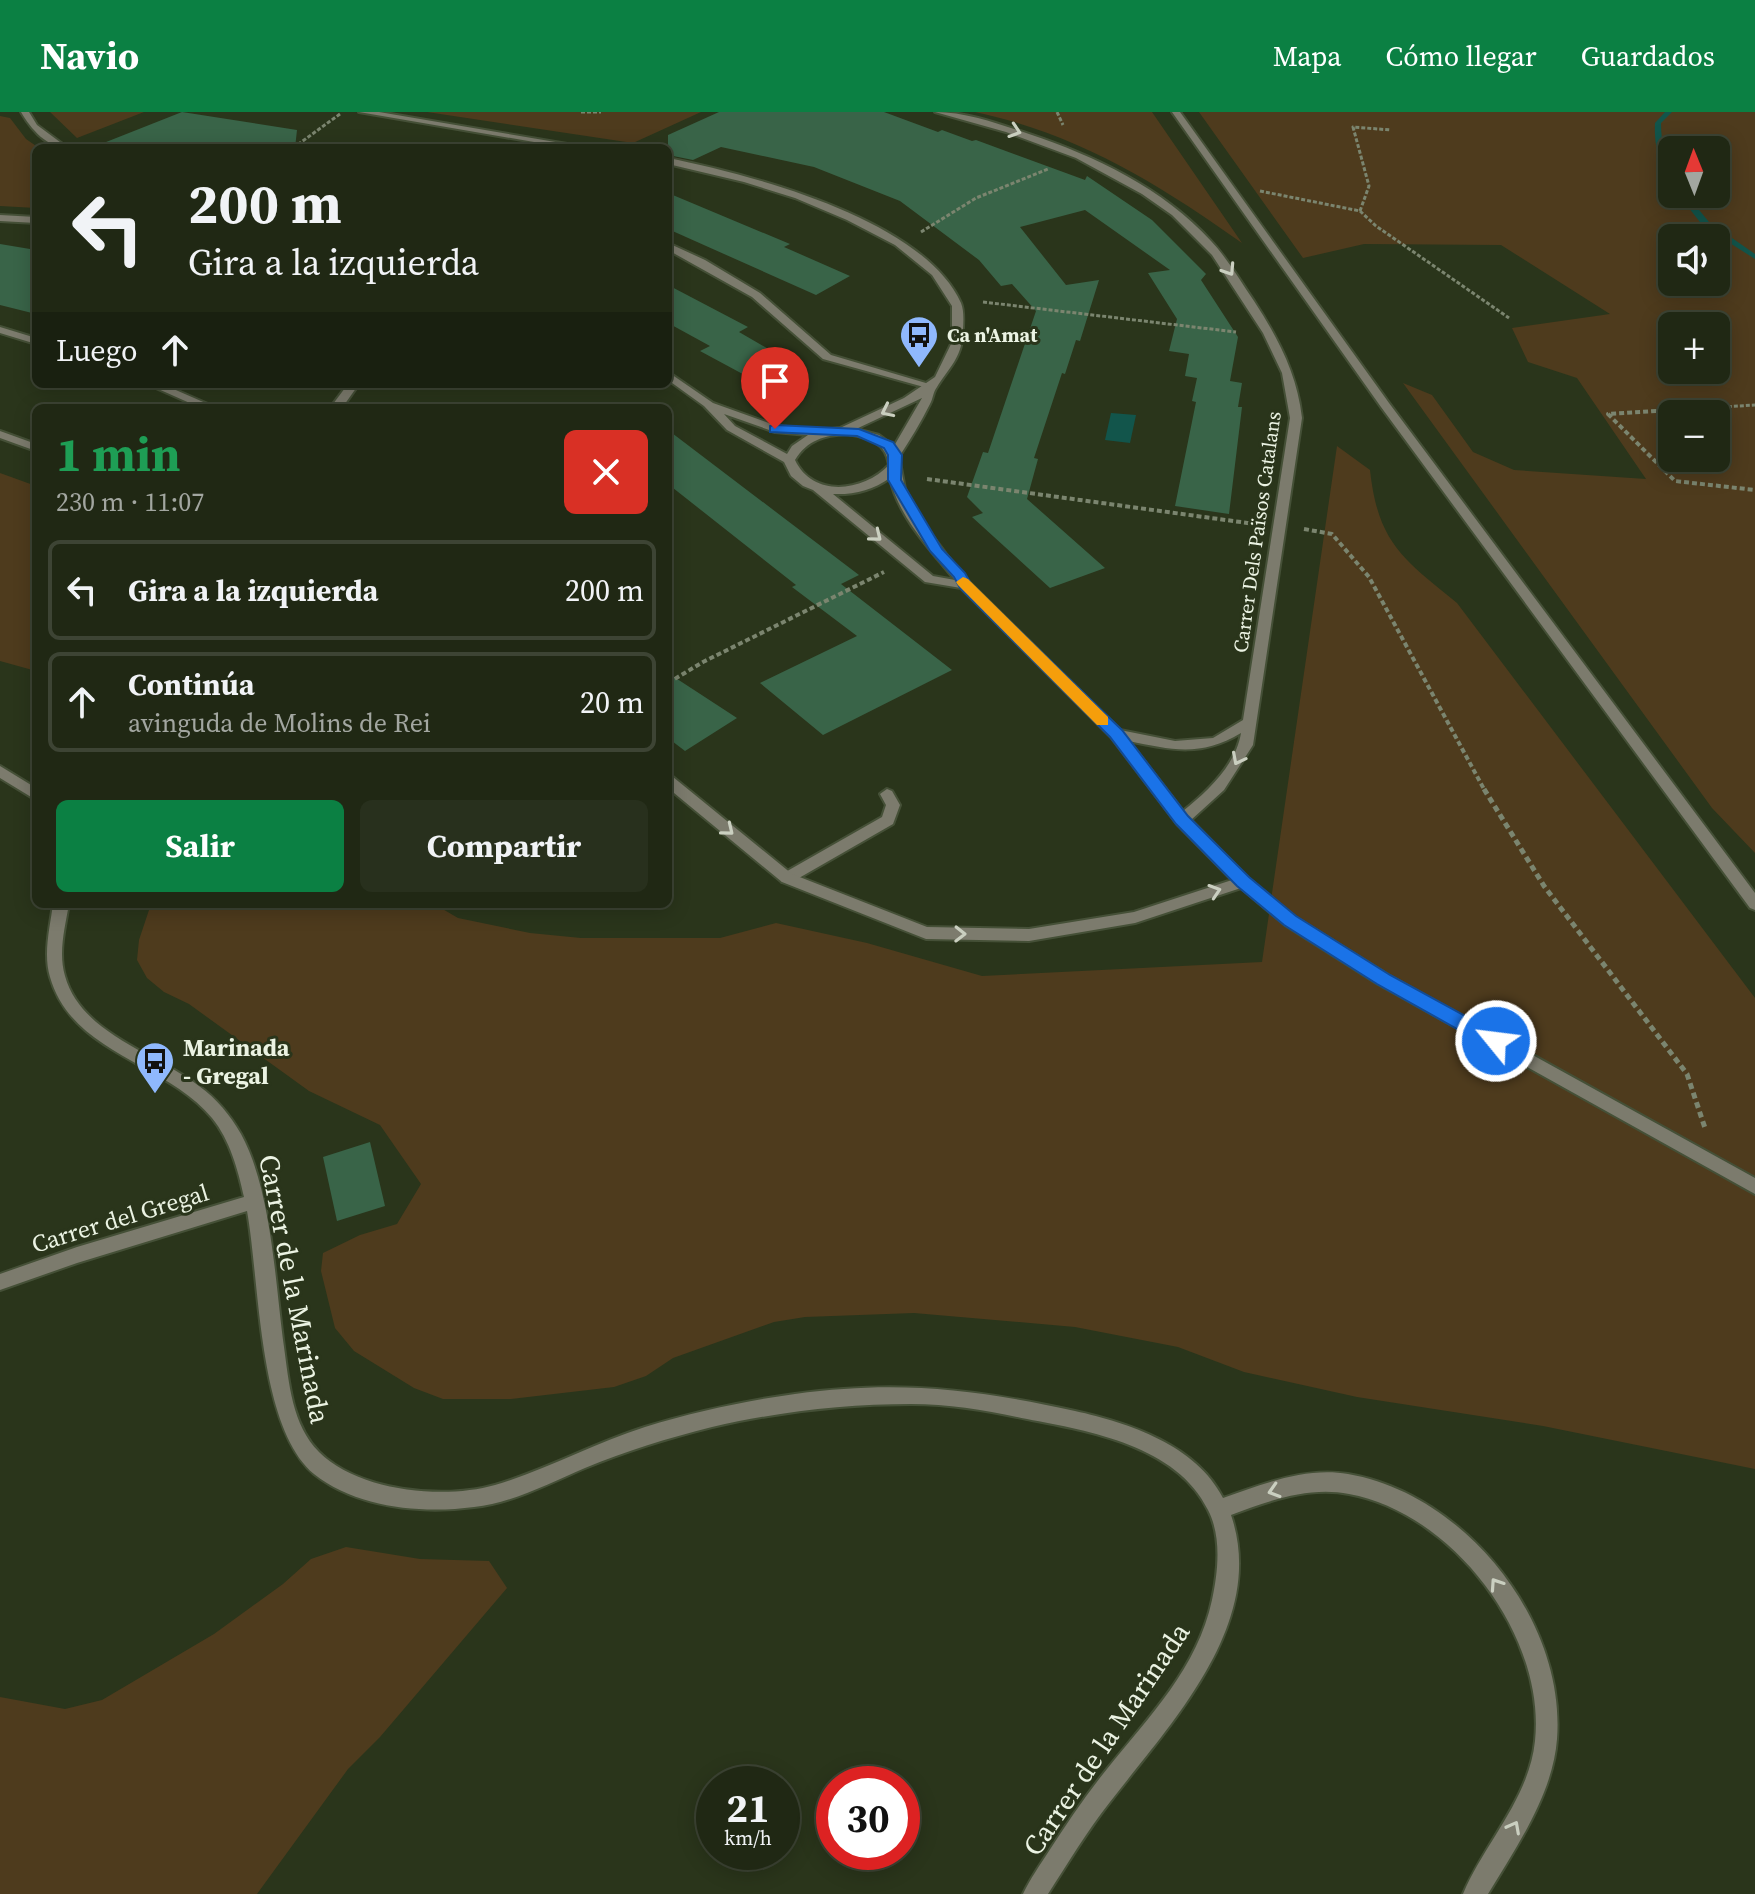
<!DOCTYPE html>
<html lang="es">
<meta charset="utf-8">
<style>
body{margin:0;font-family:"Source Serif 4",serif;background:#28301d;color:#f1f3f6;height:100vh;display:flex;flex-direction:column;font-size:30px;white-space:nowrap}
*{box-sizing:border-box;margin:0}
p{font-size:26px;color:#a2a6a0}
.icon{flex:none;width:44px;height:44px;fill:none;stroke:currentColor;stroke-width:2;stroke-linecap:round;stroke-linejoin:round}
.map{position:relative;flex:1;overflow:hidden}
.side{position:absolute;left:32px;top:292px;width:640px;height:504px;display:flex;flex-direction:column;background:#202814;border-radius:12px;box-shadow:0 4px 20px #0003,0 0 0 2px #3d4434}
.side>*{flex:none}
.hud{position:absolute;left:32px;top:32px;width:640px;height:244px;border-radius:12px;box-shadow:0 4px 20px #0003,0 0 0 2px #3d4434;background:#202814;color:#f1f3f6;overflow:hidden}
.needle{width:52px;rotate:359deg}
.buttons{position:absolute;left:1658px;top:24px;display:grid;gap:16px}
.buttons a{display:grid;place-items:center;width:72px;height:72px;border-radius:12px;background:#202814;box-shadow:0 4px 20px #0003,0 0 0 2px #3d4434;font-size:40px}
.speed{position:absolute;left:696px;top:1654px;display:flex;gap:16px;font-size:40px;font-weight:700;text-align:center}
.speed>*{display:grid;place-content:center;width:104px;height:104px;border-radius:50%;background:#202814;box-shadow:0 4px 20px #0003,0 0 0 2px #3d4434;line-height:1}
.speed small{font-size:20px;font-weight:400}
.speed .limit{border:12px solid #d22;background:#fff;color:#111}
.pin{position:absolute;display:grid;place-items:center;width:68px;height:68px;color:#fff;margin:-82px -34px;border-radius:50% 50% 50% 0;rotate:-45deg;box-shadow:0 0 8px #0007}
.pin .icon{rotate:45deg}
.me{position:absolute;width:88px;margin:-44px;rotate:299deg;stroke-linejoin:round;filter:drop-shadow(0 0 6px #0008)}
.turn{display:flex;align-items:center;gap:28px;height:168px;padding:0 24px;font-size:36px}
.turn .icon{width:104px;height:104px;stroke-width:2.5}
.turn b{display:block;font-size:56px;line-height:68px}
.then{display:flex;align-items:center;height:76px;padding:0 24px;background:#0003;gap:16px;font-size:30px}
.round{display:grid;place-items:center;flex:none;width:84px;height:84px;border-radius:12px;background:#28301d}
.summary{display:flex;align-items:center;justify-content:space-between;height:136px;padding:0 24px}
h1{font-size:48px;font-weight:700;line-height:60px;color:#1e9e55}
.primary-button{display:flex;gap:16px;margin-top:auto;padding:16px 24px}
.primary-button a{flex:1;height:92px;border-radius:12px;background:#0b8043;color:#fff;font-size:32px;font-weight:700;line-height:92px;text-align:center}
.primary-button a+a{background:#28301d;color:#f1f3f6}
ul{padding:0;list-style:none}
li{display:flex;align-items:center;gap:24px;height:100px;margin:0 16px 12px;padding:0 8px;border:4px solid #3d4434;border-radius:12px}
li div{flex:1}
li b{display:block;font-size:30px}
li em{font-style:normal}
header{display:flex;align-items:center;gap:48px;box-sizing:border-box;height:112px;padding:0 40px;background:#0b8043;color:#fff}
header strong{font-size:38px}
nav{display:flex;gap:44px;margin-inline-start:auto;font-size:28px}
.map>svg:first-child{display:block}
.green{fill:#4e3b1d;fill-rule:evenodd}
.water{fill:#12554b}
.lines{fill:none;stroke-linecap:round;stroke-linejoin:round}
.stream{fill:#12554b;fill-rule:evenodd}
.building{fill:#396448}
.service-casing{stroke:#455037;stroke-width:4}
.minor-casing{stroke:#455037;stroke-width:4}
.tertiary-casing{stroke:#455037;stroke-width:4}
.path-far2{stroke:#7b856f;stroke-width:3;stroke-dasharray:4 2;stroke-linecap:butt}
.path-far1{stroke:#7b856f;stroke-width:4;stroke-dasharray:5 3;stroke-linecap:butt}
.path{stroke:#7b856f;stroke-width:5;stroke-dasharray:6 4;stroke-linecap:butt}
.service{fill:#7c7b6d;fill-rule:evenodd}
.minor{fill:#7c7b6d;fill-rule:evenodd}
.tertiary{fill:#7c7b6d;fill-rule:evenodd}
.oneway{stroke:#cacfc0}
.route{fill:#1a73e8;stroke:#114b97;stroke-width:2}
.slow{fill:#f59e0b}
.labels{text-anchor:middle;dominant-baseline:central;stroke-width:6;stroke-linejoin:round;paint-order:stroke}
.far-poi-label{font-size:20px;font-weight:bold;fill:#ebf3e3;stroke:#2a351b;text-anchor:start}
.far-street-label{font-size:20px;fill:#ebf3e3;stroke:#2a351b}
.poi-label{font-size:24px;font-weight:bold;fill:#ebf3e3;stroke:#2a351b;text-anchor:start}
.street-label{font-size:24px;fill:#ebf3e3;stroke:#2a351b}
.near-street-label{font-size:28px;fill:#ebf3e3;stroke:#2a351b}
</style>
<header>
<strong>Navio</strong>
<nav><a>Mapa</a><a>Cómo llegar</a><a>Guardados</a></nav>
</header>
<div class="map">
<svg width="1755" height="1782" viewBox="0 0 1755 1782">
<rect width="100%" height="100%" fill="#2a351b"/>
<path class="green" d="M50,0H144L77,26Z
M427,0H701L633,31Z
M975,0H1152L1242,131C1157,71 1078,22 975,0Z
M1199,0H1755V741L1712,696L1403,271L1432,283L1473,340L1514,358L1646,367L1577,266L1528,250L1512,216L1610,202L1501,133L1364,132L1303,146ZM1672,38H1716V82H1672ZM1672,126H1716V170H1672ZM1672,214H1716V258H1672ZM1672,302H1716V346H1672Z
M0,4L10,6L26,27L39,36H36V96L0,94Z
M1337,334L1370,358C1378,431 1403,447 1457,491L1755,886V1357L1543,1314L1357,1285L1244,1260L1178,1235L1075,1215L914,1201L805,1205L774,1210L673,1246L646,1264L614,1275L511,1287H443L414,1276L354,1239L335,1216L321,1159L323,1141L360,1123L397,1112L421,1072L380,1013L309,979L189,892L164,880L147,866L137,848L139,828L151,792H434L458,806L530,821L581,826H720L776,811L867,831L982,864L1262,850Z
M0,361L36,374V559L0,549Z
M346,1435L420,1447L489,1449L507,1476L380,1625L348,1657L257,1782H0V1585L65,1597L102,1588L214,1522L283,1472L311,1447Z"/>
<path class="water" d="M1111,301L1136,303L1130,331L1105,328Z"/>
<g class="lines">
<path class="stream" d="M1665,0H1672L1661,11C1661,21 1662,31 1665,41C1668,51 1672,59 1672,69C1658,56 1654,30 1655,11Z
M1678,82H1686L1709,110L1755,142V147L1703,114Z"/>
</g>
<path class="building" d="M182,0L297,18L295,36H96V34Z
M719,0H884L938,20L942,18L972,29L976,28L1085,68L1087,64L1152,108L1206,162L1201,168L1238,225L1230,269L1242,271L1238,295H1242L1229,402L1175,394L1196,290L1192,289L1197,266L1185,264L1189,242L1169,239L1177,207L1148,161L1170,158L1085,98L1020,115L1066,173L1099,168L1080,229L1076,228L1065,262L1062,261L1034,346L1038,347L1027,387L1105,456L1050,476L972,405L983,401L967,385L983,340L988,341L1036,199L1012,172L1001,174L979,148L900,89L814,55L721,35L693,48L668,43V23Z
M668,81L790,132L784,135L850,164L816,183L668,117Z
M0,132L36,138V202L0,193Z
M668,173L748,215L739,220L801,256L765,274L700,239L710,234L668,211Z
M668,318L859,463L841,472L952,558L823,623L760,571L857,524L792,475L796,473L668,372Z
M668,561L737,606L685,639L668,626Z
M370,1030L385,1094L337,1109L323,1045Z"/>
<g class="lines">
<g class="service-casing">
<path id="service" d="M668,131L705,148L760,181L831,243L936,274L931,277L823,247L752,185L668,138Z
M887,677L892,679L900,693L893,712L792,770H782L780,766L782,762L882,705L886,693L880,682Z"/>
</g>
<g class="minor-casing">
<path id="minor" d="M21,0H29L37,13L68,36C47,36 31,17 21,0Z
M359,0H379L591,36H569Z
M935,0C967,0 999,12 1029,22C1095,44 1164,77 1211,129C1228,147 1240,169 1254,189C1278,226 1297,262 1302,306L1253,633L1224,678L1191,708L1248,766L1295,805L1390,864L1755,1066V1082L1378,872L1285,813L1241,776L1135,811L1029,829L926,827L782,770L668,676V663L673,665L792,762L927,815L1029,817L1134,800L1232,768L1177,712L1111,625L961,476L925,470L813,378L803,374L791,364L784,350L727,318L704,294L668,268V260L713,291L777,314L822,318L840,316L904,286L935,265L952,230V194L932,163L895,133L847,108L795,86L744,70L668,52V46C752,63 923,107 961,191C965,200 963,218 962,228C960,247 946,260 937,275C933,280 933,287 930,292C921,310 910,328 899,345L905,377L928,418L946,442L970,471L1120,618L1175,629L1213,626L1243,608L1290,306L1282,261L1263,221L1212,143L1172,103L1142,82L1076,46L1006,20ZM922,286L894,334L879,323L856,317ZM724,302L775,320L808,323L792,334L787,342L735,314ZM847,322C868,325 886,330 889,353C863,380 813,386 795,348C807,328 825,323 847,322ZM890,366C898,405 931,438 955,468L933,464L833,382C853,383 873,378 890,366ZM1241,621C1236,653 1207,680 1183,699L1129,629C1172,638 1201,645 1241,621Z
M0,103L36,105V111L0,109Z
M0,215L36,226V232L0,221Z
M147,272H162L217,296H201Z
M348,272H359L342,296H330Z
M0,319L36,332V339L0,326Z
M0,654L36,676V688L0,666Z
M53,792H69C65,815 58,841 65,864C81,922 156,941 199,974C217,987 230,1003 241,1022C272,1079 275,1171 284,1235C289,1271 292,1313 319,1340C358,1379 443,1388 495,1373C546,1358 594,1331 645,1315C694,1300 744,1289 795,1282C898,1268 974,1277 1075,1299C1129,1311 1196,1333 1223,1386C1263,1372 1305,1355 1348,1362C1465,1382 1566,1509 1557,1627C1553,1682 1516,1736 1488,1782H1463C1485,1730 1529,1687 1535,1629C1546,1524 1453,1401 1349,1382C1309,1374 1268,1389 1231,1403C1268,1511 1170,1612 1110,1690C1087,1719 1068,1751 1048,1782H1023C1030,1767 1040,1753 1049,1739C1067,1711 1086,1683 1107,1657C1149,1605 1198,1555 1212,1488C1218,1460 1222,1425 1208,1398C1177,1334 1090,1319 1027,1307C989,1299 951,1292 911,1292C845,1292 777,1300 712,1315C668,1326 626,1339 585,1356C550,1371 512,1391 474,1395C422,1402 357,1396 314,1362C258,1315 260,1171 247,1099L77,1151L0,1178V1162L77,1135L244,1085C238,1058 230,1028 212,1006C166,950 72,942 50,865C43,842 50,815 53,792Z"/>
</g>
<g class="tertiary-casing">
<path id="tertiary" d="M1172,0H1180L1389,291L1755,781V798L1750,796L1381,295Z"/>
</g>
<path class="path-far2" d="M581,0H601
M1057,0L1063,13
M293,36L340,2
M1260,79L1360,99L1376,114L1509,206
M1360,99L1369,74L1353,15L1391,18
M921,120L976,86L1048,57
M983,190L1236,220
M1656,299L1755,293"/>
<path class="path-far1" d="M1688,297L1608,302L1675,369L1755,378
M927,367L1255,412
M1304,417L1332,422L1369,465L1485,679
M668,571L703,550L884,460"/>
<path class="path" d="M1484,677L1544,774L1687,962L1705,1016"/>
<use href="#service" class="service"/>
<use href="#minor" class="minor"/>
<use href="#tertiary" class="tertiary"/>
</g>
<defs><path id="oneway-chevron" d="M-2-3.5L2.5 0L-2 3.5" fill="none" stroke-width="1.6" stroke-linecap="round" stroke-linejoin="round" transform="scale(2)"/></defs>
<g class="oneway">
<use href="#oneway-chevron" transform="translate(1015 19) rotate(18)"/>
<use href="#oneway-chevron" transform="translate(1229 158) rotate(57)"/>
<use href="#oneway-chevron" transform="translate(887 299) rotate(154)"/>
<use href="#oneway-chevron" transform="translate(876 424) rotate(39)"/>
<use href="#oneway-chevron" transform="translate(1238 647) rotate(117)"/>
<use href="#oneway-chevron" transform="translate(728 718) rotate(39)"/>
<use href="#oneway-chevron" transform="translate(1215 779) rotate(-18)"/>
<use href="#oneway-chevron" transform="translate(960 822) rotate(1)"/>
<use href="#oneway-chevron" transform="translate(1274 1379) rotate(163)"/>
<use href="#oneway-chevron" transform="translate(1496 1472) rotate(-124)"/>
<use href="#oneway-chevron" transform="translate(1514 1715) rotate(-62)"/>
</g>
<path class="route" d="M775,313L859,317L893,330L902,343L901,368L942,437L965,461L971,472L1122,618L1188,704L1249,765L1296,804L1390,863L1502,924L1505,929L1502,935H1489L1377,872L1284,813L1237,774L1176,712L1110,625L960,476L954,465L930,439L888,368V343L884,336L857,324L770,320V314Z"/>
<path class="slow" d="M963,465L968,467L1108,605V613H1097L958,473L956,470Z"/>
<defs>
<g id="bus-pin" transform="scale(2)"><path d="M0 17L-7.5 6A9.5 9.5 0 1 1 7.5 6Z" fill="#8fb8fd" stroke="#2a351b"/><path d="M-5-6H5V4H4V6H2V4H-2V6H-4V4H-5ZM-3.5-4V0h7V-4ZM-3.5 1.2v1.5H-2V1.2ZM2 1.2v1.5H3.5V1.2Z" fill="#111"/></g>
</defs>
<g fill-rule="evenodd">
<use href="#bus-pin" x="919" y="223"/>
<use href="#bus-pin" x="155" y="949"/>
</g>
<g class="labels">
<g class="far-poi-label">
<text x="947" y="223">Ca n'Amat</text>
</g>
<g class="far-street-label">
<text transform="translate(1257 420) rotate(-82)">Carrer Dels Països Catalans</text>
</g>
<g class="poi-label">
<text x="183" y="935">Marinada<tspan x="183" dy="28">- Gregal</tspan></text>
</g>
<g class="street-label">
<text transform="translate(120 1106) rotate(-17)">Carrer del Gregal</text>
</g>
<g class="near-street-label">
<text transform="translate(295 1177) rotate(79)">Carrer de la Marinada</text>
<text transform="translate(1106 1627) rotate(-56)">Carrer de la Marinada</text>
</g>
</g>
</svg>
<div class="buttons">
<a><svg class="needle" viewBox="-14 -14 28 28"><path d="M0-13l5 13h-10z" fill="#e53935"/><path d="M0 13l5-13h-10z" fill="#a2a6a0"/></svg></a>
<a><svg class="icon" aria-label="sound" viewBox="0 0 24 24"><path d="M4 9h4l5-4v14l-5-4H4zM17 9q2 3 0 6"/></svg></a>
<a>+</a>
<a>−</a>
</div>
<div class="speed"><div>21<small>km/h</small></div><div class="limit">30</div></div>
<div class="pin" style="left:775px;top:317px;background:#d93025"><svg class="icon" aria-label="arrive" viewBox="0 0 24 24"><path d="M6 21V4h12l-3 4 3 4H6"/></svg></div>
<svg class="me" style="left:1496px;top:929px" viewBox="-20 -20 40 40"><circle r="17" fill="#1a73e8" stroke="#fff" stroke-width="3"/><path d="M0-11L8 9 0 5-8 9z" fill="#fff"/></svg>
<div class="hud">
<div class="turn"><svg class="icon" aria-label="left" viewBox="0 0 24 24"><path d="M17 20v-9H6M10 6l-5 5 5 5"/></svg><div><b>200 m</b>Gira a la izquierda</div></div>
<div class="then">Luego<svg class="icon" aria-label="ahead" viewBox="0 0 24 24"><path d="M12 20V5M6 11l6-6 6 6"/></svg></div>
</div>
<section class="side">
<div class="summary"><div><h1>1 min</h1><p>230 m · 11:07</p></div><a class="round" style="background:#d93025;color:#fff"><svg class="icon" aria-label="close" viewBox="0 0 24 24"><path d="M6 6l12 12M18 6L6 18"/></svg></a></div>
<ul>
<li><svg class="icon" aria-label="left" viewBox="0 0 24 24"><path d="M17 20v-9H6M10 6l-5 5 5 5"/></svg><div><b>Gira a la izquierda</b></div><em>200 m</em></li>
<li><svg class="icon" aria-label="ahead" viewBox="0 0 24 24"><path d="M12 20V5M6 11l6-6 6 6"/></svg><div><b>Continúa</b><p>avinguda de Molins de Rei</p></div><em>20 m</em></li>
</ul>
<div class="primary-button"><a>Salir</a><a>Compartir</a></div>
</section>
</div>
